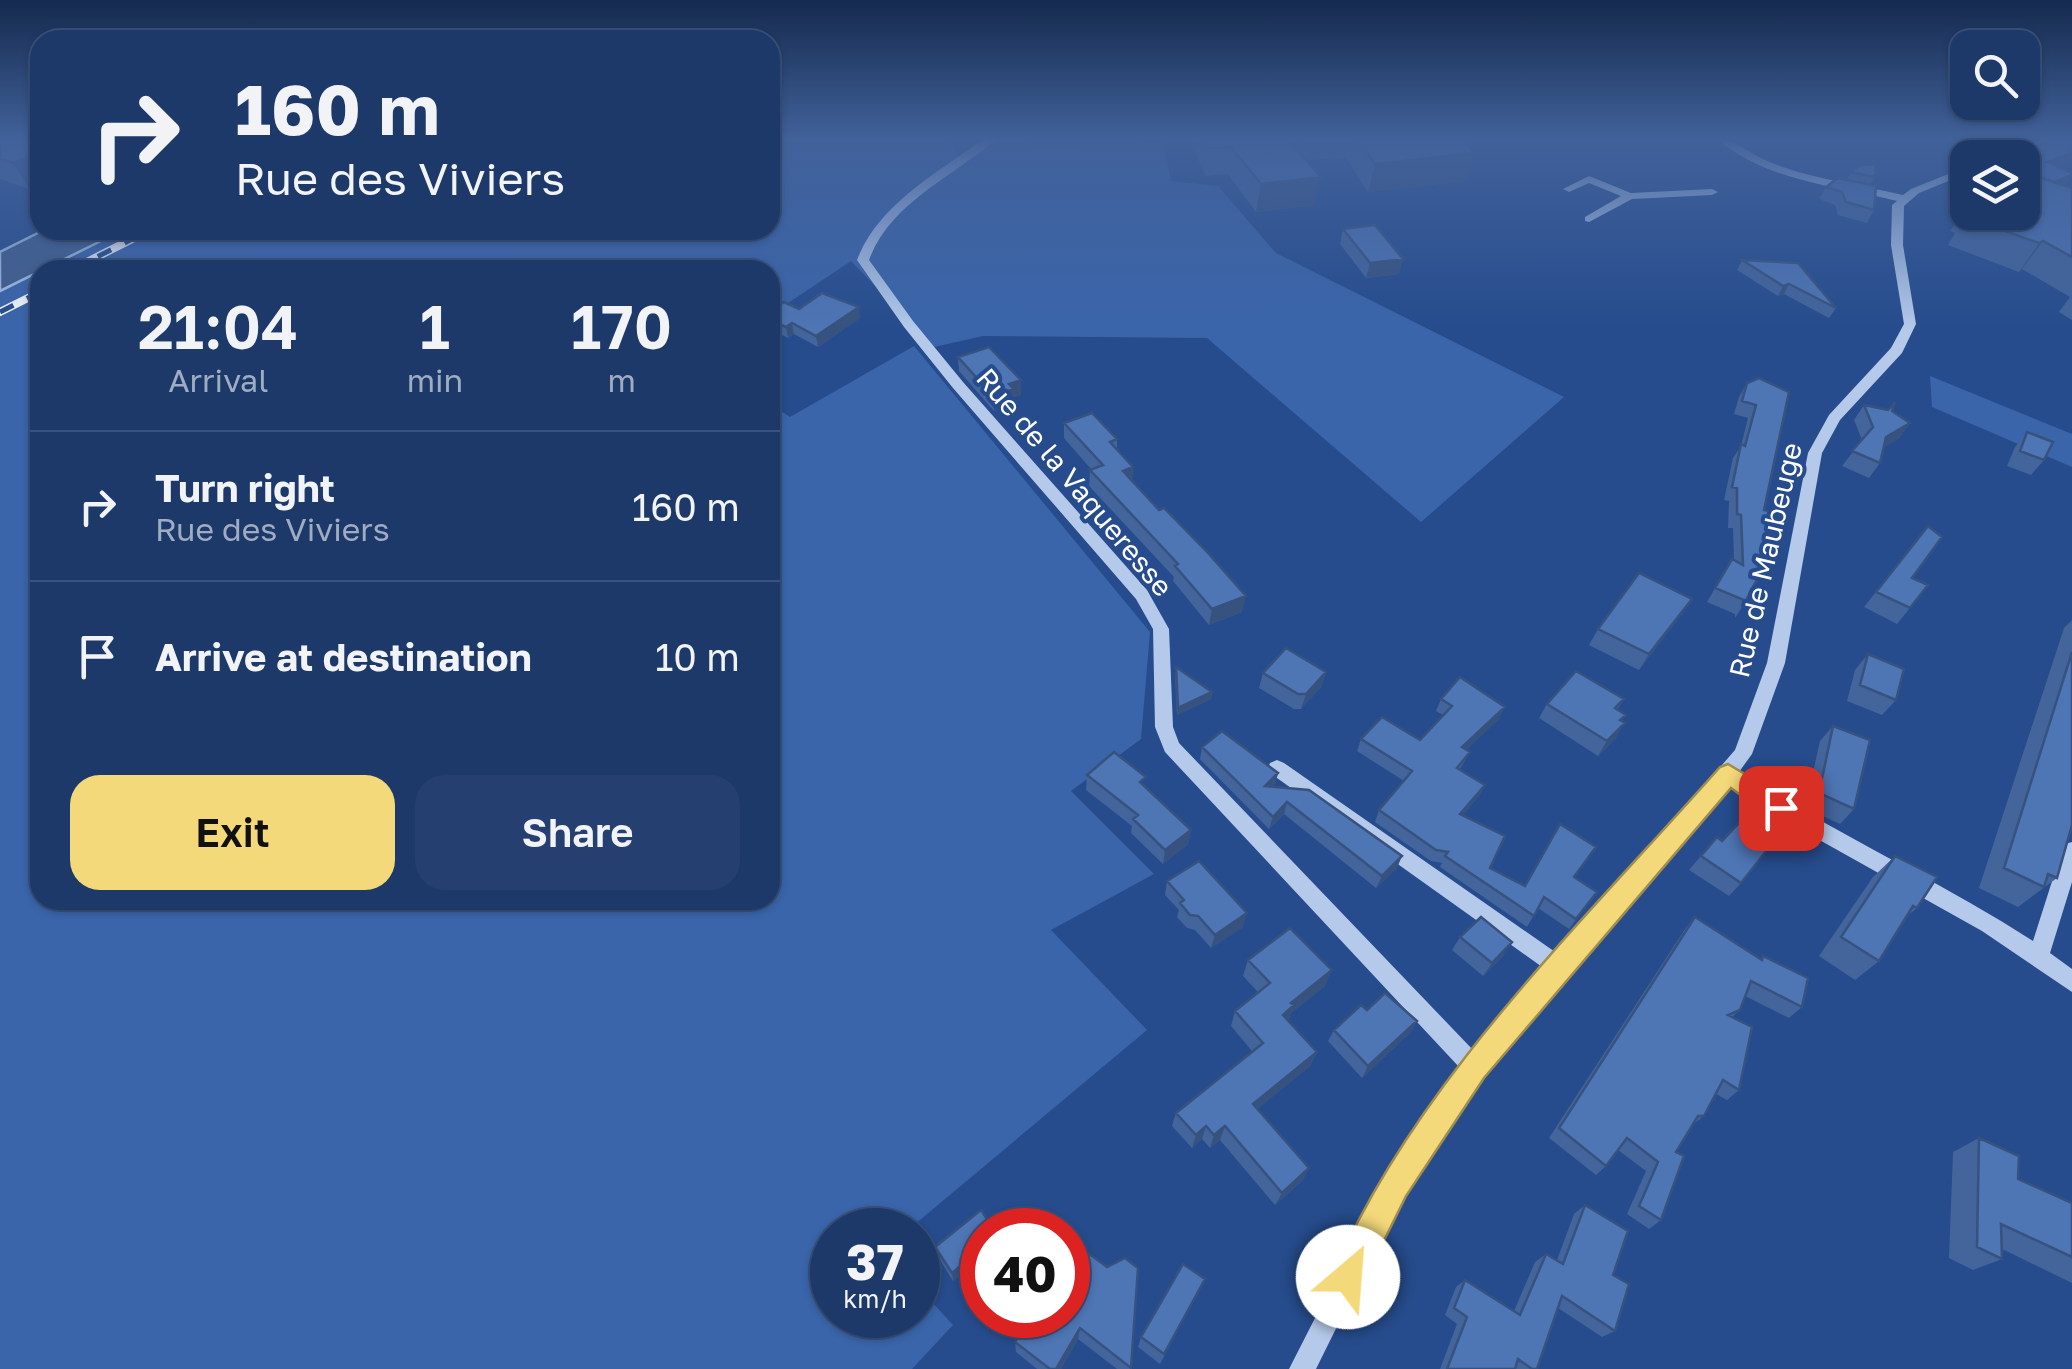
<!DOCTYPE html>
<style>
body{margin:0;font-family:"Golos Text",sans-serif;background:#254070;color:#f1f3f6;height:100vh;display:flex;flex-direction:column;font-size:38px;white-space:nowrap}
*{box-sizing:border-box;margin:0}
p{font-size:32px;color:#a0acc1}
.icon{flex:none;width:55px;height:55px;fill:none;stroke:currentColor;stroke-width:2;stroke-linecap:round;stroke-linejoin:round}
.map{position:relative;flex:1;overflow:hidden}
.details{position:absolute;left:30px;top:260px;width:750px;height:650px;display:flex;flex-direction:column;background:#1c396a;border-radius:30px;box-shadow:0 2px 8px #0004,0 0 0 2px #3a537e}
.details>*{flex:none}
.banner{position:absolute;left:30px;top:30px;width:750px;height:210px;border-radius:30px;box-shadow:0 2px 8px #0004,0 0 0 2px #3a537e;background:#1c396a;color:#f1f3f6;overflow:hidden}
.fabs{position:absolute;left:1950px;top:30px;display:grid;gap:20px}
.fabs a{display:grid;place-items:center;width:90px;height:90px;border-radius:20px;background:#1c396a;box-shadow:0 2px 8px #0004,0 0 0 2px #3a537e;font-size:50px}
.speed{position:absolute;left:810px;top:1208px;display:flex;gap:20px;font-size:50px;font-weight:700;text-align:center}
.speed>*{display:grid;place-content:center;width:130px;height:130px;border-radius:50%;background:#1c396a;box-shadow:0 2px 8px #0004,0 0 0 2px #3a537e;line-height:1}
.speed small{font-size:25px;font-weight:400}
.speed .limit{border:15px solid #d22;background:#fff;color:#111}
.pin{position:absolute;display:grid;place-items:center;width:85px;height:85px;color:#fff;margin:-42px;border-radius:20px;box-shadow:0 5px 15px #0006}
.me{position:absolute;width:110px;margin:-55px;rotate:27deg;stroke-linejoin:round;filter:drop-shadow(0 0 8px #0008)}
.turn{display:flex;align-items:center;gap:35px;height:210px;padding:0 40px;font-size:45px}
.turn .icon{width:130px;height:130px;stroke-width:2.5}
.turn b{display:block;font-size:70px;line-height:85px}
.eta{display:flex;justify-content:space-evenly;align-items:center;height:170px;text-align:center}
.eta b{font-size:60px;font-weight:600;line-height:70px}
.button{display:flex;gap:20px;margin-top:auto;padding:20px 40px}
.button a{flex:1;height:115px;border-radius:30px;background:#f4d97a;color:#111;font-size:40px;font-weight:600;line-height:115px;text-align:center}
.button a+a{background:#254070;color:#f1f3f6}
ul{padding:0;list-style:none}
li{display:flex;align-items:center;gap:30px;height:150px;padding:0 40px;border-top:2px solid #3a537e}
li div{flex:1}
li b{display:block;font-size:38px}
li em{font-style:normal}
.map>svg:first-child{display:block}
.green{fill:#3a65aa}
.water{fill:#435e8d;stroke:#aac4eb;stroke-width:2.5}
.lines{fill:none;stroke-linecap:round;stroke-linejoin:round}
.minor{fill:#b5caeb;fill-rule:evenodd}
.rail-casing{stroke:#fff;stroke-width:8}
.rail{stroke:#264c8d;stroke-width:5;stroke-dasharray:15;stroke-linecap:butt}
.wall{fill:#43659b}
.shaded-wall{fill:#37527e}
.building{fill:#4e75b4;stroke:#37527e;stroke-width:2.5}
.route{fill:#f4d97a;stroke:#9f8d4f;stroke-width:2.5}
.labels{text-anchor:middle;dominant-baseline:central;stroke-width:8;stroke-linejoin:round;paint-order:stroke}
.street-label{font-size:28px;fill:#fff;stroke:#264c8d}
</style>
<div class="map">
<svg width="2072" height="1369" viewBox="0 0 2072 1369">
<rect width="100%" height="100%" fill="#264c8d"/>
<path class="green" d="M770,138H948L959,156L993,138H1027L1032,147L1163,143L1171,181L1218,186L1276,253L1564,397L1421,522L1207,338L983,336L934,347L851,261L770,315V270H43L123,230H770Z
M40,271V900H770V404L790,417L914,346L1150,632L1141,739L1071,791L1154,874L1051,930L1147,1030L908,1230H832V1315H918V1287L953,1325L912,1369H0V291Z
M1930,376L2072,434V467L1932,407Z"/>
<path class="water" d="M44,230H123L0,291V252Z"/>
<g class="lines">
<path class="minor" d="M985,138H997C954,177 890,202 869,260L913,321L963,382L1147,590L1169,629L1173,727L1179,743L1474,1051L1545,969L1270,773L1268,768L1270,763L1277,760L1284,763L1558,954L1735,750L1767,663L1808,453L1829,415L1891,348L1904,324L1891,245L1892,205L1897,201C1836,186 1765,181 1716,138C1734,138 1748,153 1765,160C1809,179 1857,184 1903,195L1911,189L1968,166V173L1919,193L1904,206L1903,245L1916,324L1902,353L1840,420L1822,453L1785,663L1752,754L1739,772C1834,833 1938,880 2033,941L2062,850L2065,844L2072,842V882L2050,953L2072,969V992L1982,931L1807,833L1728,784L1482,1075L1436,1139L1403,1193L1316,1369H1289L1387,1177L1420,1123L1460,1068L1165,752L1155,727L1153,629L1136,599L953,388L904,327L857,260C878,204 939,172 985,138Z
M2047,138H2063L2008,158H1991Z
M1589,176L1631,193L1712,189L1718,192L1712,195L1632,199L1589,222L1585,221V217L1621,196L1589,183L1569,192L1563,189Z"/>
<g class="rail-casing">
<path id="rail" d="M71,270L150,230
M0,312L40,292"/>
</g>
<use href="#rail" class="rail"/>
</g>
<path class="wall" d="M0,138L30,189L0,179Z
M1188,138H1463L1474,153L1466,181L1368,192L1346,158L1306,160L1315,205L1256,212L1228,174L1206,176Z
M2058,167L2066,186L2072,188V320L2059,312L2070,297L2022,269L2019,272L1948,245L1955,233L1950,231L1968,204V212H2022Z
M1851,172L1875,177L1870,184L1847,180Z
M1838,178L1874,210L1867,223L1838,215L1835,205L1819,199L1826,187Z
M1343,229L1399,274L1366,278L1340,244Z
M1742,260L1836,308L1829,318L1784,294L1778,296L1737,270Z
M799,309L860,318L818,347L794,334L788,338L770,329V311Z
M958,357L1021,395L1014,397V404L994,411L959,371Z
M1759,378L1744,604L1735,618V614L1707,602L1732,559L1734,560L1733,528H1728L1729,501L1724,500L1733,458L1741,446L1748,418L1734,414L1739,397L1747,383Z
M1864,405L1892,411L1910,423L1899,438L1884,447L1880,463L1869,478L1842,466L1862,440L1854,420Z
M1064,423L1117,439V449L1133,467L1132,480L1242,612L1209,625L1173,581L1174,577L1089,486L1090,470L1091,469L1064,438Z
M2027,432L2044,460L2031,475L2007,466L2015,447Z
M1928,526L1912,578L1910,608L1897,624L1864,607Z
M1682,614L1639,670L1589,645L1598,629Z
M2072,620V825L2057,878L2018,907L1979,888L2064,628Z
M1868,654L1896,700L1882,715L1847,701L1855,670Z
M1176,667L1212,692L1211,699L1177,715L1175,675Z
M1326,672L1321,687L1301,709H1294L1259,688L1263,673Z
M1441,699L1499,719L1466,750L1470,752L1460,769L1485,785L1479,796L1462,816L1490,868L1525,885L1574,877L1597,892L1569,929L1538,908L1527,927L1440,867L1442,863L1431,861L1375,822L1379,810L1404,781L1357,751L1361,739L1420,740L1443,715L1436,711Z
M1624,699L1617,710L1622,721L1616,738L1598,756L1539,718L1547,704Z
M1833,726L1854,809L1840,824L1805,808L1820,741Z
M1202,747L1275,786L1274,787L1397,868L1376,888L1284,814L1269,829L1200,759Z
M1087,775L1191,830L1188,844L1163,864L1131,833L1132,826L1086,790Z
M1717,837L1741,883L1729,896L1689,870Z
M1895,856L1917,908L1907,916L1879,961L1855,980L1819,956L1873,877Z
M1167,881L1243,927L1211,948L1195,930L1187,928L1177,917L1179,910L1165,895Z
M1695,917L1760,959L1763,956L1802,1007L1789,1018L1745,996L1740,1010L1732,1017L1739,1090L1727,1100L1716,1094L1704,1116L1692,1125L1676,1152L1661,1220L1649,1229L1627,1214L1646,1171L1618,1150L1606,1166L1596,1175L1549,1138L1685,929Z
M1460,937L1503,956L1483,976L1452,950Z
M1248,960L1325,986L1291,1013L1288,1021L1317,1052L1310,1066L1257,1109L1309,1168L1302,1181L1275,1205L1220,1140L1210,1148L1202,1139L1192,1148L1172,1126L1176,1113L1252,1051L1231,1026L1235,1011L1259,993L1243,976Z
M1367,1010L1417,1021L1410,1033L1362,1078L1328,1041L1334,1030Z
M1979,1138L2018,1179L2072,1203V1283L2002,1249V1259L1973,1270L1949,1258L1953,1152Z
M1585,1205L1613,1275L1615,1331L1602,1337L1558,1308L1537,1369H1440L1457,1324L1445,1315L1456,1287L1465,1280L1514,1311L1535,1262L1546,1254L1557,1260L1574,1214Z
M982,1230V1258L953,1281L937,1255L935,1247Z
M1107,1267L1138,1268L1131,1369H1117L1078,1339L1061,1369H1037L1016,1352L1015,1342Z
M1199,1291L1160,1364L1138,1347L1141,1337Z"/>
<path class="shaded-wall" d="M40,151V185L30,189L13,163Z
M1474,153L1466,181L1368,192L1375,164Z
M2072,153V162L2040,174L2048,162Z
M2072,175L2066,186L2033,192Z
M1321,177L1315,205L1256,212L1261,184Z
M2043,241L2022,269L2019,272L2039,243Z
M1403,259L1399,274L1366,278L1370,263Z
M1789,284L1784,294L1778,296L1783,286Z
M859,307L860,318L818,347L816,336Z
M792,323L794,334L788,338L786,327Z
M1021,380V395L1014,397V404L994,411L993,396L1009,384Z
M1910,423L1899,438L1876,452L1886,437Z
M1133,467L1132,483L1123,471Z
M1246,596L1242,612L1209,625L1212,609Z
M1692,599L1682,614L1639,670L1649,654Z
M1326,672L1321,687L1301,709L1306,694Z
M1212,692L1211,699L1177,715L1178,708Z
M1505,707L1499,719L1457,759L1462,747Z
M1625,723L1616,738L1598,756L1607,741Z
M1278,773L1275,786L1262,798L1265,786Z
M1485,785L1479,796L1454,826L1460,814Z
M1287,802L1284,814L1269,829L1273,817Z
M1191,830L1188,844L1163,864L1165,850Z
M1402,856L1397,868L1376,888L1382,876Z
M1247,913L1243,927L1211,948L1215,935Z
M1512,942L1503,956L1483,976L1492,963Z
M1332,970L1325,986L1291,1013L1288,1021L1283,1015L1291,1003Z
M1417,1021L1410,1033L1362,1078L1368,1066Z
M1317,1052L1310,1066L1247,1118L1253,1104Z
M1206,1126L1202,1139L1192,1148L1196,1135Z
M1225,1126L1220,1140L1210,1148L1214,1135Z
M1309,1168L1302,1181L1275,1205L1282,1193Z
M982,1248V1258L953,1281L952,1273Z
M1080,1328L1078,1339L1061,1369H1056Z"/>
<path class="building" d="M0,138H40V151L13,163L0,159Z
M1204,138H1301L1303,142L1291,143L1321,177L1261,184L1231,147L1209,148Z
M1358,138H1463L1474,153L1375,164Z
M2057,138H2072V153L2048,162L2072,173V175L2055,182L2022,172V158H2006Z
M1876,164L1875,177L1851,172L1861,165Z
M2022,172L2072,188V257L2043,241L2039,243L1966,217L1972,212H2022Z
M1838,178L1876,186L1874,210L1846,202L1842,192L1826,187Z
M1375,225L1403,259L1370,263L1343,229Z
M1742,260L1798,263L1836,308L1789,284L1783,286Z
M822,293L859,307L816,336L792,323L786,327L770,319V311L784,302L799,309Z
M989,347L1021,380L1009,384L1014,389L993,396L958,357Z
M1759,378L1789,392L1764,510L1769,511L1771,553L1744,604V600L1715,588L1732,559L1743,565L1741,515L1737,514V488L1732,487L1741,444L1745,446L1756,405L1742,401L1747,383Z
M1895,402L1892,411L1910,423L1886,437L1880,463L1852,451L1873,427L1864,405L1888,410Z
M1092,413L1117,439L1110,442L1133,467L1123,471L1159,510L1164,508L1208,553L1246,596L1212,609L1175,566L1178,564L1090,470L1103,465L1064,423Z
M2027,432L2053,442L2044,460L2020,451Z
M1928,526L1942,537L1912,578L1928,585L1910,608L1876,592Z
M1639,573L1692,599L1649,654L1598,629Z
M1286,648L1326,672L1306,694H1298L1263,673Z
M2072,652V825L2057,878L2048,874L2044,887L2004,868Z
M1868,654L1904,669L1896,700L1860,685Z
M1176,667L1212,692L1178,708Z
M1576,671L1624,699L1615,708L1626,715L1620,720L1625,723L1607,741L1547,704Z
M1460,677L1505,707L1462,747L1470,752L1457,768L1485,785L1460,814L1505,836L1490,868L1525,886L1560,824L1596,847L1574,877L1597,892L1576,919L1544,897L1534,916L1445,856L1448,852L1436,850L1379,810L1412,771L1361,739L1382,717L1420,740L1452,706L1441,699Z
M1833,726L1870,740L1854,809L1819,793Z
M1222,731L1278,773L1265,786L1309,790L1402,856L1382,876L1287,802L1273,817L1202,747Z
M1114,752L1146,777L1140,782L1191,830L1165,850L1133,819L1138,815L1087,775Z
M1755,806L1786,826L1741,883L1701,856L1717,837L1722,841Z
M1895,856L1937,877L1917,908L1913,906L1879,961L1841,937Z
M1199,861L1247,913L1215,935L1198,916L1190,915L1180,903L1184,900L1167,881Z
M1481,917L1512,942L1492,963L1460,937Z
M1695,917L1762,960L1763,956L1808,978L1802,1007L1751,981L1740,1010L1728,1015L1752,1027L1739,1090L1723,1080L1704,1116H1698L1676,1152L1684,1156L1661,1220L1639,1206L1658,1162L1627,1138L1606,1166L1559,1128Z
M1290,928L1332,970L1291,1003L1294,1005L1283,1015L1317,1052L1253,1104L1309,1168L1282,1193L1225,1126L1214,1135L1206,1126L1196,1135L1176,1113L1263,1043L1235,1011L1270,983L1248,960Z
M1385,993L1417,1021L1368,1066L1334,1030L1361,1005L1367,1010Z
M1979,1138L2019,1156L2018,1179L2072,1203V1257L2001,1224L2002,1259L1977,1247Z
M1585,1205L1628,1231L1613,1275L1629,1284L1615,1331L1562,1296L1537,1369H1532L1518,1359L1515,1369H1447L1467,1317L1454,1308L1465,1280L1520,1315L1546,1254L1563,1264Z
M981,1210L994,1230H982V1248L952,1273L935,1247Z
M1076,1244L1107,1267L1125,1258L1138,1268L1131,1368L1080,1328L1056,1369H1050L1015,1342L1032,1315H1068V1258Z
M1183,1264L1205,1279L1164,1354L1141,1337Z"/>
<linearGradient id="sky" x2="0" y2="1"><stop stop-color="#152a4e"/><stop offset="0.42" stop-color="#41619a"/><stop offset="1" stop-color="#41619a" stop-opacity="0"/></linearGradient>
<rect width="2072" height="330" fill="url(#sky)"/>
<path class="route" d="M1728,764L1790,801L1793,808L1790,816C1770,822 1747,799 1731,788L1484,1078L1406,1196L1360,1289L1348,1293L1337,1289L1332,1277C1411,1086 1584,921 1720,767Z"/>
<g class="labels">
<g class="street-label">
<text transform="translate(1075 482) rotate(50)">Rue de la Vaqueresse</text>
<text transform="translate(1765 560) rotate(-77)">Rue de Maubeuge</text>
</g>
</g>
</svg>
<div class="fabs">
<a><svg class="icon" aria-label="search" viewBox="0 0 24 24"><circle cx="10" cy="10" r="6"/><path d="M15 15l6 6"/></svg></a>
<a><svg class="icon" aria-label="layers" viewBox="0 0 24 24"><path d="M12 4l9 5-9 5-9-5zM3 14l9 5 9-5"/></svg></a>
</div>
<div class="speed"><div>37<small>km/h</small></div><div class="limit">40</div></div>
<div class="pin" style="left:1781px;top:808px;background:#d93025"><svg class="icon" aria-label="arrive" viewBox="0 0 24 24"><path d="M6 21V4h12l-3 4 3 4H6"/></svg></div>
<svg class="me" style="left:1348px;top:1277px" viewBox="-20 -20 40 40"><circle r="19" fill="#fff"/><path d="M0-13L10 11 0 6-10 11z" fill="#f4d97a"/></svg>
<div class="banner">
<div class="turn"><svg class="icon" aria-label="right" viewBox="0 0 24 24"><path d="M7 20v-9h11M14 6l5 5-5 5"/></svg><div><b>160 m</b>Rue des Viviers</div></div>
</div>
<section class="details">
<div class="eta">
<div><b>21:04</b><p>Arrival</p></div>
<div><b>1</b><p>min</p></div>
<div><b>170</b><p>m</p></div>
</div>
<ul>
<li><svg class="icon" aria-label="right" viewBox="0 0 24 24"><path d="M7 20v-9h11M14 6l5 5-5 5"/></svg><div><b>Turn right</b><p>Rue des Viviers</p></div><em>160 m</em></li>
<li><svg class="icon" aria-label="arrive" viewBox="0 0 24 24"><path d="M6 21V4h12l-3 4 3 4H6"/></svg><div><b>Arrive at destination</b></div><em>10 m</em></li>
</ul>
<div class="button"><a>Exit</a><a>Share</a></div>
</section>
</div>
